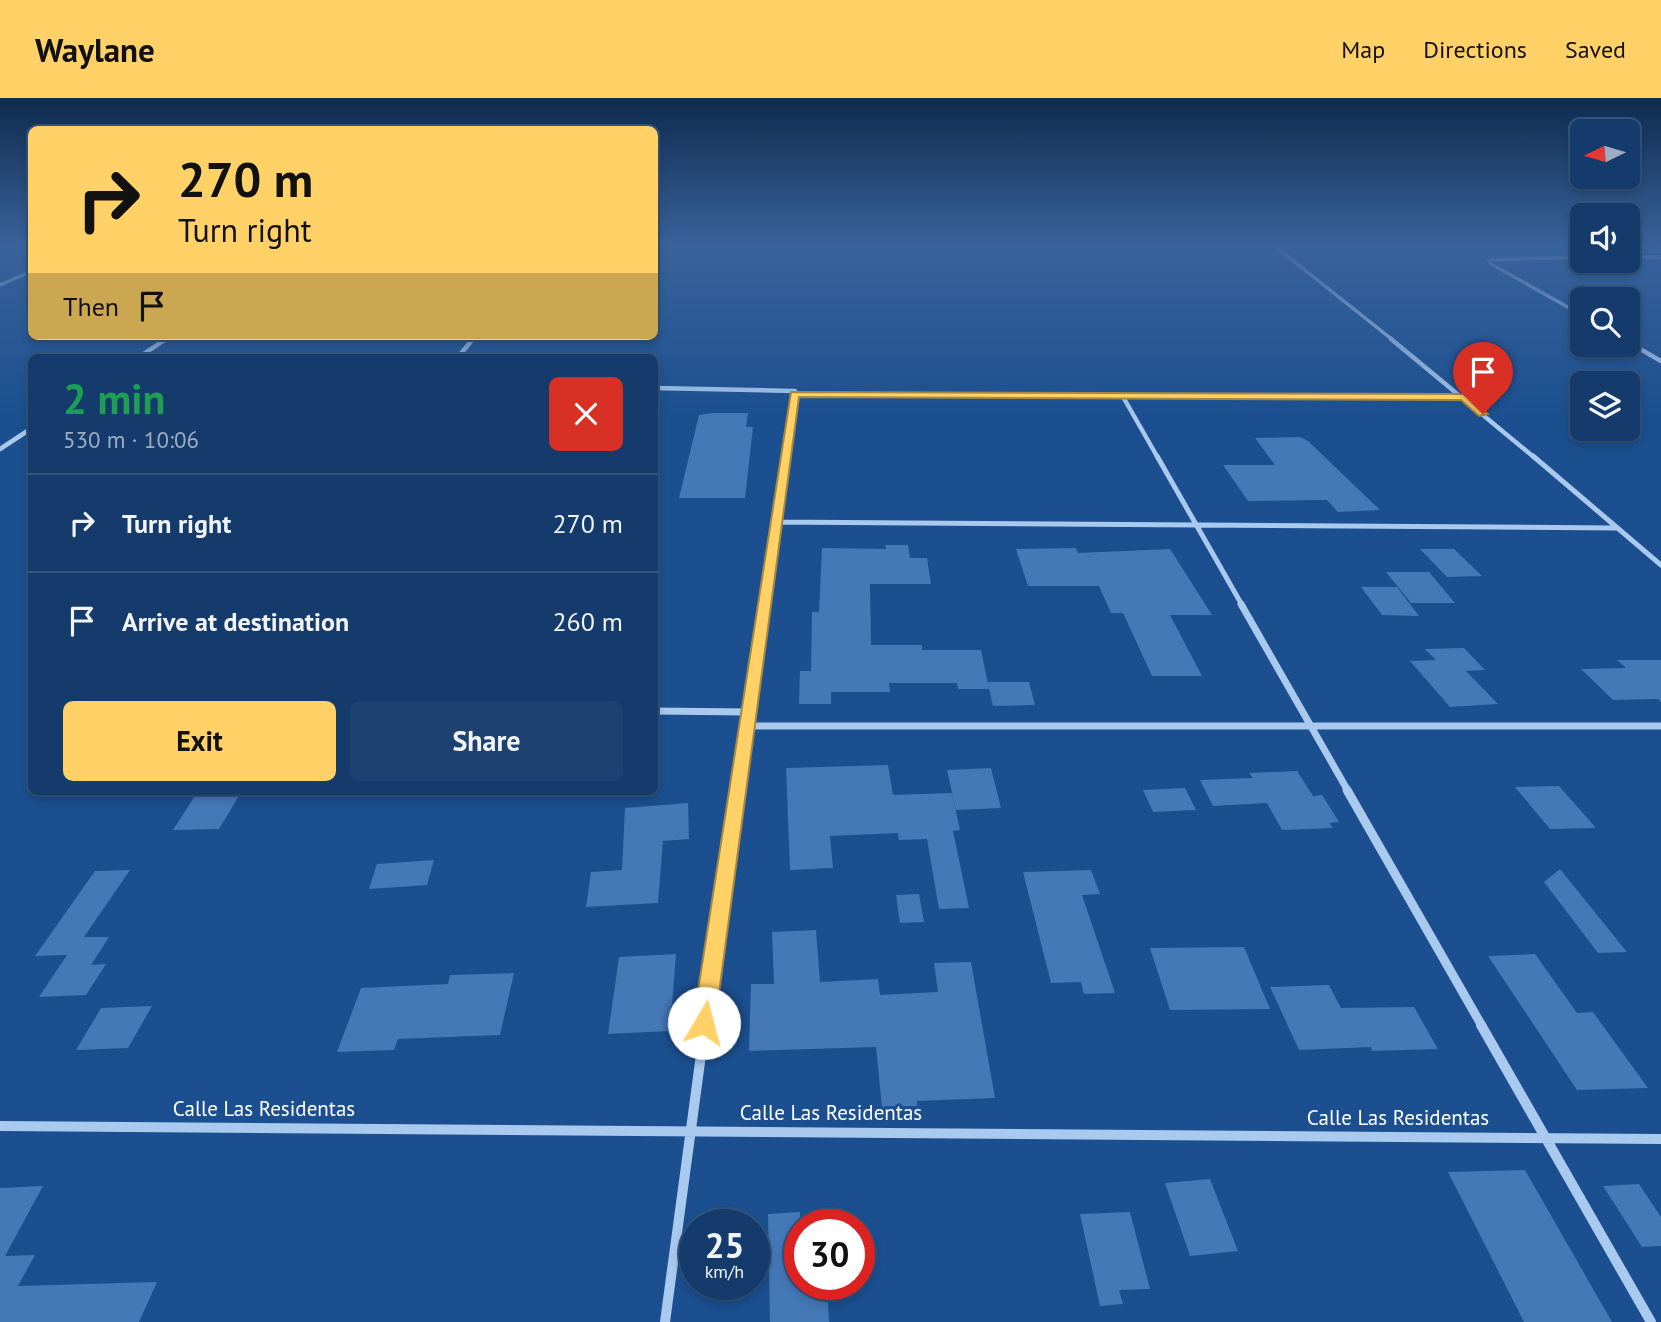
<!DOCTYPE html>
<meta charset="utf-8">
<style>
body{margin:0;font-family:"PT Sans",sans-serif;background:#1d4271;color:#f1f3f6;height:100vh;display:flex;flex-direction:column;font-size:26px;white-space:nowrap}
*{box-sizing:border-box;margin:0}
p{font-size:23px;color:#9dadc1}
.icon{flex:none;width:38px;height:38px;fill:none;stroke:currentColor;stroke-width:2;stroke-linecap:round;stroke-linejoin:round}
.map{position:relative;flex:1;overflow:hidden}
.details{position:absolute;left:28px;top:256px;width:630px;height:441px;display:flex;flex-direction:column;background:#143b6b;border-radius:10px;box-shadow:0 4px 10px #0003,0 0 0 2px #33557e}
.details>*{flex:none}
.guide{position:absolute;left:28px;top:28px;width:630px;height:214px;border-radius:10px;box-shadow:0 4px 10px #0003,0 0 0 2px #33557e;background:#ffd166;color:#111;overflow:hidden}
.needle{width:46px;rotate:265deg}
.buttons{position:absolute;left:1570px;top:21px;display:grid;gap:14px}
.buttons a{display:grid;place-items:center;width:70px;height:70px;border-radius:10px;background:#143b6b;box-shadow:0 4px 10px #0003,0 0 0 2px #33557e;font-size:35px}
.speed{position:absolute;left:679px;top:1111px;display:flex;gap:14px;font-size:35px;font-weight:700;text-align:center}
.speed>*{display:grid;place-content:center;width:91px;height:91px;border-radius:50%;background:#143b6b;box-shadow:0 4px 10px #0003,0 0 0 2px #33557e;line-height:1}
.speed small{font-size:18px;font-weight:400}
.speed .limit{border:10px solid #d22;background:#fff;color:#111}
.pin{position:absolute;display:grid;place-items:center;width:60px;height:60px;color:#fff;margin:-72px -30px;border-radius:50% 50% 50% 0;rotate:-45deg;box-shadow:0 0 7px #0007}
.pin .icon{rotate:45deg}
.me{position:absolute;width:77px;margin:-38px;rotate:8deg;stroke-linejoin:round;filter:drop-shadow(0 0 5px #0008)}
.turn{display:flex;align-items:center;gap:24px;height:147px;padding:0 35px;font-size:32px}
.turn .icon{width:91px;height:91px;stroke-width:2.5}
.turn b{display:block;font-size:49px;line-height:60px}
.then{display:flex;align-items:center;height:66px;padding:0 35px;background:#0003;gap:14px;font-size:26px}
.round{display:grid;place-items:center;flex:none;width:74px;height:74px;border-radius:10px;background:#1d4271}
.overview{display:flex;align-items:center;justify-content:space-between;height:119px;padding:0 35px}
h1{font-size:42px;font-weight:700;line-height:52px;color:#1e9e55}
.cta{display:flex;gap:14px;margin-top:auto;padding:14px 35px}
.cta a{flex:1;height:80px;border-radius:10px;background:#ffd166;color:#111;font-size:28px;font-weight:700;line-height:80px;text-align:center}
.cta a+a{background:#1d4271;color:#f1f3f6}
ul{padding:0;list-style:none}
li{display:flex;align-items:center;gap:21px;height:98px;padding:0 35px;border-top:2px solid #33557e}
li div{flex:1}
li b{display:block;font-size:26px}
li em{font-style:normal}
header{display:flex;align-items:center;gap:42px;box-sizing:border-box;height:98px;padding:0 35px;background:#ffd166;color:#111}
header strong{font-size:33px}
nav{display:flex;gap:38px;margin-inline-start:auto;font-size:24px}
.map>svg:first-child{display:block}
.building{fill:#4478b7}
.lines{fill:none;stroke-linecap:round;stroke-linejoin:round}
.minor-far5{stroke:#a9c9ee;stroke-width:3.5}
.minor-far4{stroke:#a9c9ee;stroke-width:4.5}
.minor-far3{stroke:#a9c9ee;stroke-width:5}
.minor-far2{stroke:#a9c9ee;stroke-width:7}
.minor-far1{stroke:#a9c9ee;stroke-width:9}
.minor{stroke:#a9c9ee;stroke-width:10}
.route{fill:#ffd166;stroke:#a68842;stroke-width:2}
.labels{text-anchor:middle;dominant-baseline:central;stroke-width:6;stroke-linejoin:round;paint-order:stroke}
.near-street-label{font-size:21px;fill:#fff;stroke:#1b4f8f}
</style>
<header>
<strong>Waylane</strong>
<nav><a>Map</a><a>Directions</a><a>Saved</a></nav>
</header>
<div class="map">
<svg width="1661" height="1224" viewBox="0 0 1661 1224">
<rect width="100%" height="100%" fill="#1b4f8f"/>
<path class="building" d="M713,315H748L746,329H753L745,400H679L699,317Z
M1300,339L1308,343L1380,412L1338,414L1327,402L1248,403L1223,367H1275L1255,340Z
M885,447H908L910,460H927L931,486H870L871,547H922V552H981L989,590L988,584H1029L1035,607L993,608L989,591H958L957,585H889L890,594H831V606H799L800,573H811L812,514H819L822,450L886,451Z
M1076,450L1078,455L1170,451L1212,517H1170L1202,578H1152L1123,515H1111L1099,488H1028L1016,451Z
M1420,451H1454L1482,478L1447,479Z
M1386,474H1429L1455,505H1411Z
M1361,489H1397L1419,518L1382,517Z
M1464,550L1485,572L1466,573L1498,606L1450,609L1410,563L1436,562L1425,551Z
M1617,562H1661V604L1658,601L1613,602L1581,571L1626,570Z
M888,667L893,697L952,695L960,732L953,733L969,810L939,811L927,741L899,742L898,735L830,738L833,770L790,772L786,670Z
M991,670L1001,710L956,712L947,672Z
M1297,673L1313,698L1322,697L1339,724L1329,725L1333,730L1282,732L1267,705L1213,708L1200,682L1253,680L1249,675Z
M1559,688L1596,730L1550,731L1515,689Z
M1185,690L1196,712L1153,714L1143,692Z
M198,693H242L219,731L173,732Z
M688,705L689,741L663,743L658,805L586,809L591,774L622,772L625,710Z
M434,762L427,787L369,791L377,766Z
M1560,771L1627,854L1598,855L1544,784Z
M130,772L84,839H109L91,867L106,866L86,897L39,899L67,857L35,858L95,773Z
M1091,772L1100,796L1082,797L1115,895L1084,896L1081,884L1051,885L1023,774Z
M919,796L924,824L900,825L896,797Z
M816,832L820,884L878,881L880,897L938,894L934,865L971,864L995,1000L917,1003V1008L882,1009L876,949L749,953L751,886H774L772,834Z
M1244,849L1270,911L1170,912L1150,850Z
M676,856L670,933L608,936L619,859Z
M1535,856L1577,915L1593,914L1648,990L1577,992L1488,858Z
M514,875L500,937L398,941L394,952L337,954L361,890L448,886L450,877Z
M1329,887L1341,910L1414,909L1438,951L1372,953L1371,949L1299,952L1270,889Z
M152,908L128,950L76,952L101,910Z
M1525,1072L1612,1224H1524L1448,1074Z
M1210,1081L1238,1153L1190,1158L1165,1085Z
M1639,1086L1661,1119V1148L1642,1149L1603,1088Z
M43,1088L5,1158L35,1157L18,1188L157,1184L139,1224H0V1090Z
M800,1114V1186H827L829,1224H770L768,1116Z
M1130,1114L1150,1191L1119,1192L1123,1206L1100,1208L1080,1116Z"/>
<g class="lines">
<path class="minor-far5" d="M1276,149L1394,243
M1582,159L1489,162L1491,166L1582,217
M1628,159H1661
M0,187L32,173
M164,243L171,238
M472,243L476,238"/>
<path class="minor-far4" d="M1391,241L1535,360
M1628,244L1661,263
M139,259L166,241
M458,259L473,241
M654,290L795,293
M1122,297L1158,360
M0,351L32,330
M785,360L795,296L1464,299"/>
<path class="minor-far3" d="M1157,358L1242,507
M1533,358L1661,467
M774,424L1616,430
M763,507L786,358"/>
<path class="minor-far2" d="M1241,506L1348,693
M654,613L747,614
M745,628H1661
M736,693L763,506"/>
<path class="minor-far1" d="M1347,692L1482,928
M705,928L736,692"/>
<path class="minor" d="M1481,927L1651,1224
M0,1028L1661,1041
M665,1224L705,927"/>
</g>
<linearGradient id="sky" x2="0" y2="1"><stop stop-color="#0f2b4f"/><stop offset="0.46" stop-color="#39639b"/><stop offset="1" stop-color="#39639b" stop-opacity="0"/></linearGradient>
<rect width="1661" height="321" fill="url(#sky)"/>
<path class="route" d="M791,294L1464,296L1488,316L1479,318L1461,302L799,299L715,925L712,931L704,934L696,931L693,925Z"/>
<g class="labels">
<g class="near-street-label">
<text x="264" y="1010">Calle Las Residentas</text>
<text x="831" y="1014">Calle Las Residentas</text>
<text x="1398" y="1019">Calle Las Residentas</text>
</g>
</g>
</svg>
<div class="buttons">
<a><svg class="needle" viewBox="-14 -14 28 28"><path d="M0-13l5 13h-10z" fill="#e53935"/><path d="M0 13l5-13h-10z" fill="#9dadc1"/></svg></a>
<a><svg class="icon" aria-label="sound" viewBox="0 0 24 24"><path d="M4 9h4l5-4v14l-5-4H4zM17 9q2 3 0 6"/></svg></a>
<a><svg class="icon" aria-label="search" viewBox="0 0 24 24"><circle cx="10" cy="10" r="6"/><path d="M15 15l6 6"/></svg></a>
<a><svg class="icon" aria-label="layers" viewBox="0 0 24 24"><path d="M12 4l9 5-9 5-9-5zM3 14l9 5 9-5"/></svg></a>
</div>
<div class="speed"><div>25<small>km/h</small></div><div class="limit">30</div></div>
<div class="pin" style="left:1483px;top:316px;background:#d93025"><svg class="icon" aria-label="arrive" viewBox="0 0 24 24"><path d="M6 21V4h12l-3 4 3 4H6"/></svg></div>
<svg class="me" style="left:704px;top:925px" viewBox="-20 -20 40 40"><circle r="19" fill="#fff"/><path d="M0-13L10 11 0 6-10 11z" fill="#ffd166"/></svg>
<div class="guide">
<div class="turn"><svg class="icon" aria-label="right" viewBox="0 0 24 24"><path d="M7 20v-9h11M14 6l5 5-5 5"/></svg><div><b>270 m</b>Turn right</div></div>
<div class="then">Then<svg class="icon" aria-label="arrive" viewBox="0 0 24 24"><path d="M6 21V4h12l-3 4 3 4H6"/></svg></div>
</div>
<section class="details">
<div class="overview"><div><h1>2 min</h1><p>530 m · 10:06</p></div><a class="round" style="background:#d93025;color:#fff"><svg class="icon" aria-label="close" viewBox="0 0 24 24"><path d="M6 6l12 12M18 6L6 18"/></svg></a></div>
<ul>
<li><svg class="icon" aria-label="right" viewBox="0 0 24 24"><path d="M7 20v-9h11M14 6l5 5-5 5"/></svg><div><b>Turn right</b></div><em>270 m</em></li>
<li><svg class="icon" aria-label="arrive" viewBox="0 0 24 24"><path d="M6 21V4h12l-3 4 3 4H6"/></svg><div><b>Arrive at destination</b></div><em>260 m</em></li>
</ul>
<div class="cta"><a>Exit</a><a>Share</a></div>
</section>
</div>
